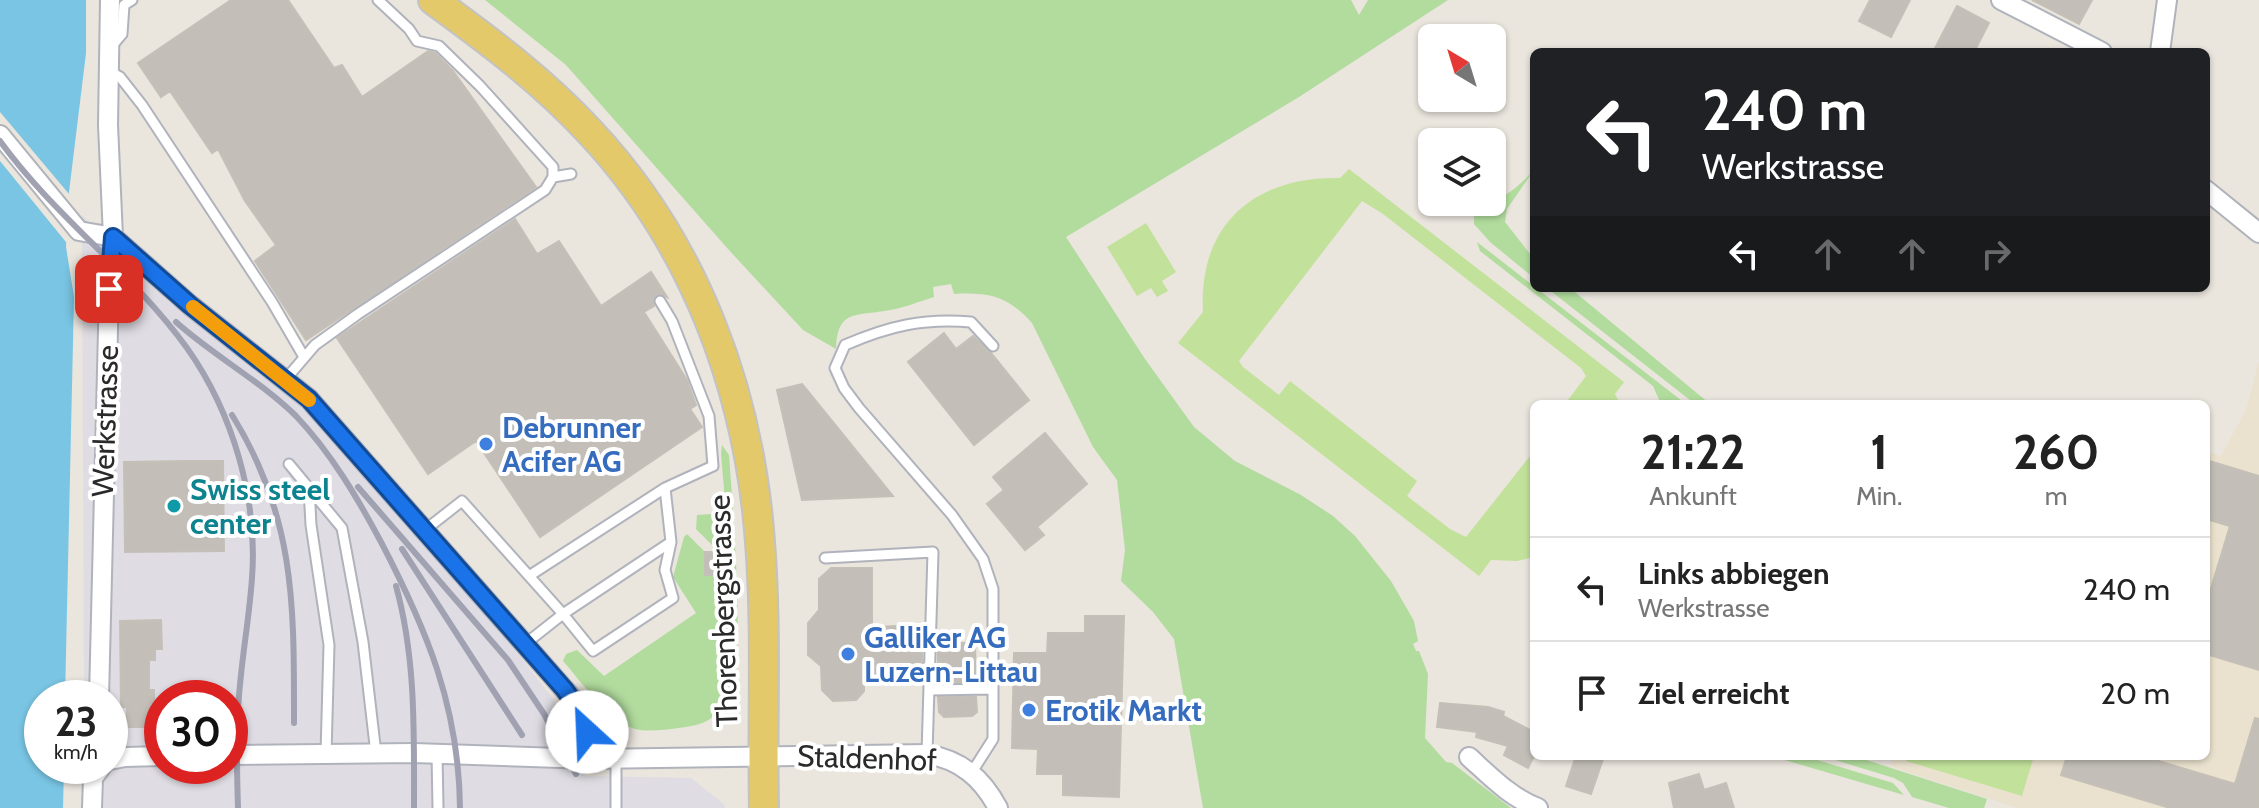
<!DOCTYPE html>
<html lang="de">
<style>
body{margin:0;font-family:Cabin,sans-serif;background:#f2f2f2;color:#222;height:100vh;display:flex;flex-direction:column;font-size:30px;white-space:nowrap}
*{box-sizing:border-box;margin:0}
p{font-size:26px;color:#767676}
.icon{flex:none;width:44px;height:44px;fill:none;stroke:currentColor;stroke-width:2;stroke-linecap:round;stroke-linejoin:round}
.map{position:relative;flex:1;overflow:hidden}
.drawer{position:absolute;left:1530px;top:400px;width:680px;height:360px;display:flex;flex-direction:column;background:#fff;border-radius:12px;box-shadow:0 2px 6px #0004}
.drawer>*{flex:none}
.top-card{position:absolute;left:1530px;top:48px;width:680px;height:244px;border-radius:12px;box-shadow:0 2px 6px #0004;background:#202124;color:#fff;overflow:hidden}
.needle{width:52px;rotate:322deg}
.fabs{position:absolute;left:1418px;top:24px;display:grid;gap:16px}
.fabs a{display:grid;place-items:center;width:88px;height:88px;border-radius:12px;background:#fff;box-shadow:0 2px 6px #0004;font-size:40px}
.speed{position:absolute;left:24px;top:680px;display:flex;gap:16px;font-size:40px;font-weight:700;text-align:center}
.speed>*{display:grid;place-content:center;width:104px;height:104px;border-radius:50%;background:#fff;box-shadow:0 2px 6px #0004;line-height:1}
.speed small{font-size:20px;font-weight:400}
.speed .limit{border:12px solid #d22;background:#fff;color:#111}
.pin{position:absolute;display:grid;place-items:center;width:68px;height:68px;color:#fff;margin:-34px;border-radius:16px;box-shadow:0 4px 12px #0006}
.me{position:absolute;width:88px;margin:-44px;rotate:335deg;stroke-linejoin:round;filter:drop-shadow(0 0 6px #0008)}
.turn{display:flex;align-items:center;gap:28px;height:168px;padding:0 40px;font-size:36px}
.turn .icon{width:104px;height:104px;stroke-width:2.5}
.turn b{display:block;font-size:56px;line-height:68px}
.lanes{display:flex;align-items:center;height:76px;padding:0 40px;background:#0003;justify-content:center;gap:40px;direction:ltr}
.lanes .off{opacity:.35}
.eta{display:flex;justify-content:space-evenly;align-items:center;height:136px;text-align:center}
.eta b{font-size:48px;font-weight:700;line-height:56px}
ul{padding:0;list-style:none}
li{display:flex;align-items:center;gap:24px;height:104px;padding:0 40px;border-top:2px solid #e0e0e0}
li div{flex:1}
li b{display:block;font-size:30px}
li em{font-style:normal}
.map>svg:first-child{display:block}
.industrial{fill:#dfdde3;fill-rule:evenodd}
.education{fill:#eae2ce}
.green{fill:#b2dc9e}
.pitch{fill:#c2e29b}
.water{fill:#79c5e3}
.pier{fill:#eae5dd}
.building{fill:#c3bfb8;stroke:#c5c0b7;stroke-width:2}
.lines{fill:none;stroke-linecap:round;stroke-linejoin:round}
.service-casing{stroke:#b0b3bc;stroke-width:13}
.minor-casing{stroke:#b0b3bc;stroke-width:22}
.primary-casing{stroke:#c3c3c3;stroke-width:32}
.service{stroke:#fff;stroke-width:9}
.minor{stroke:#fff;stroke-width:18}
.primary{stroke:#e3c969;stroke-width:28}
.rail{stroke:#a0a2b2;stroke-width:6}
.route-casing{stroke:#114b97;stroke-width:20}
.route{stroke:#1a73e8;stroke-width:14}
.slow{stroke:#f59e0b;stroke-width:14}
.shop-dot{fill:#3f7fe0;stroke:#fff;stroke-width:3}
.culture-dot{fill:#0f9aa8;stroke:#fff;stroke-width:3}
.labels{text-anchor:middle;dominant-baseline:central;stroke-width:8;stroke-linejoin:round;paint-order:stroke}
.street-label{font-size:30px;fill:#2a2a2a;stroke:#fff}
.shop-label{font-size:30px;font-weight:bold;fill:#366cbe;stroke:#fff;text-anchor:start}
.culture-label{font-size:30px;font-weight:bold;fill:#0d838f;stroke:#fff;text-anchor:start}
</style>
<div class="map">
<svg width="2259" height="808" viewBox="0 0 2259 808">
<rect width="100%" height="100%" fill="#eae5dd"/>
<path class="industrial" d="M82,215L169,302L275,375L486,613L554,700L585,776L691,778L724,804L725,808H85V766H110V698H84ZM162,698H230V766H162Z"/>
<path class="education" d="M2259,361V808H2017L1890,766L1893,756H2206V451L2221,456L2246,410Z"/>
<path class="green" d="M485,0H1351L1359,15L1368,0H1448L1299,97L1066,237L1145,359L1194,427L1235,461L1301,495L1333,516L1355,536L1391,581L1414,621L1418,641L1413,644L1416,651H1419L1428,674L1425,738L1446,762L1452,763L1511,808H1203L1174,639L1153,612L1121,581L1125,550L1117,480L1093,447L1032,323C1008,296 989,292 954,294L951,284L933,287L934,297C918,302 901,309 884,311C855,316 837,310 836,349L803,330L728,249L566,65Z
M1534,170L1507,209L1505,222L1534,259V278L1490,242L1474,224V202C1501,203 1516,189 1534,170Z
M1477,242L1686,404H1661L1653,386L1480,251Z
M1547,288H1570L1710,404H1695Z
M722,445L729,455C735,536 741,616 736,697L729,698C713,721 705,725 678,728C665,730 647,732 635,729C609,722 580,680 563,661L566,654L577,650L604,676L696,613L673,577L684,537L687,534L705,552V575L724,574V552L717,550L696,529L697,515L712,514L725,501L721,454Z
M1771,756H1804L1893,783L1904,795Z
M1822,756H1854L1987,799L1984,808H1949L1912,797L1903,783L1894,778Z"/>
<path class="pitch" d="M1349,169L1624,382L1615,394L1620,404H1565L1586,376L1581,368L1383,214L1362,201L1239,361L1243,367L1279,395L1290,381L1417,481L1407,496L1450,529L1466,537L1534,451V557L1517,561L1491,560L1479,576L1178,343L1203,312C1198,224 1255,176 1340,178Z
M1146,223L1176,272L1162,281L1168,291L1157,297L1151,288L1137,296L1107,247Z
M1908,756H2034L2022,796L1906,761Z"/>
<path class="water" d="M0,0H86V53L69,192L66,247L74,297L65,698H42V766H64L63,808H0Z"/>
<path class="pier" d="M0,112L69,194L73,195L70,247L0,161Z"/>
<path class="building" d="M231,0H288L334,68L342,65L362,97L428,51L435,53L453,71L536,187L306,340L255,261L276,245L245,201L218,149L212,153L170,91L161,97L138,63Z
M1870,0H1910L1891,37L1859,21Z
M2032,0H2092L2079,24Z
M1957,6L1989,23L1974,52H1933Z
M515,219L537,254L559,241L601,306L651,272L667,297L661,294L656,295L653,300L654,306L644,312L687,380L696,405L690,409L702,427L540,537L476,441L428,474L337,338Z
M944,333L956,349L973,336L991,353L1029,400L974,445L908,362Z
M802,384L893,496L802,500L777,390Z
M1045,433L1087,484L1037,527L1044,535L1025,550L987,504L1004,490L993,477Z
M2206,460L2259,476V670L2206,654V605L2230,526L2206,519Z
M184,461H223L224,551L125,552L124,462Z
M705,552H724V575H705Z
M831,568H872V627L922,625V680L864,681V691L856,700L833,701L822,690L821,666L808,655V623L819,610V579Z
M1085,616H1124L1119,797L1063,795V774H1037L1038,749L1012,748L1014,653H1047L1048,633H1085Z
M161,620L162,649H155V660H149V690H154V708H162V727H127V707H121L120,621Z
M938,643H975L976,682H938Z
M938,697H976L977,712L972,716L944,717L939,712Z
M1440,703L1488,707L1504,712L1503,716L1534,732V756L1528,768L1504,755L1508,746L1476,737L1477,732L1437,727Z
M2255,718L2259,719V808H2170L2061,775L2067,756H2142L2235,784Z
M1576,756L1603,759L1591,794L1566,786Z
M1699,774L1704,790L1726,783L1734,808H1674L1669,783Z"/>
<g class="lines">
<g class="service-casing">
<path id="service" d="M110,48L122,34L124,5L132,0
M109,71L120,77L142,105L272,302L304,357
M553,177L571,174
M660,301L672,321L709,416L713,466L665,488
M285,380L315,345L358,314L545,190L553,177V167L480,86L439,46L417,41L409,29L378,0
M289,464L342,528L363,642L376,754
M309,488L311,525L329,645L326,754
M425,530L462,501L563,614L525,644
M825,558L933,552L927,754
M529,576L665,488L671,542L665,570L673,598L593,651L563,614L671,542
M930,690L993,689
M437,754L438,808
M616,759V808
M972,772L993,739V589L983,559L952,515L859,408L844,388L835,368L845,345C889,326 923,318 971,322L993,346"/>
</g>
<g class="minor-casing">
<path id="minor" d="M2001,0L2102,52
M2160,52L2167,0
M0,135L79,231L113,237
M2206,190L2259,233
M113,237L190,305L309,399L572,698L585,726L590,759
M99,698L109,289L113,237L108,125L110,0
M230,755L414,753L590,759L927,754C961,760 982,778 998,808
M1469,757C1491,777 1510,797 1538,808
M110,760L125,757L162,756
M92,808L93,778L102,766"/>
</g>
<g class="primary-casing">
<path id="primary" d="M433,0C488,40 543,81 590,132C695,244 749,391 760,542C767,630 762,720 764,808"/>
</g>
<use href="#service" class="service"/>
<use href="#minor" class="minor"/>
<use href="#primary" class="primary"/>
<path class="rail" d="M0,141C55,217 132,272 187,348C233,413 258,499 252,578C249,622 240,666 238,711C236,743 237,776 238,808
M176,322C214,356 259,380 296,416C331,453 357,497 381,542C427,630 459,707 460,808
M232,415C296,518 294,607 294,723
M358,487L508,660L544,714L576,774
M402,549L522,735
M396,586C416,658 414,733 414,808"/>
</g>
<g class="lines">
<g class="route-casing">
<path id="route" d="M109,289L113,237L190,305L309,399L565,690L577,707L587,732"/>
</g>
<use href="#route" class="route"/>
<path class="slow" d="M193,307L309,400"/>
</g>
<g class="shop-dot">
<circle cx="486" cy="444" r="8"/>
<circle cx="848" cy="654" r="8"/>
<circle cx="1029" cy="710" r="8"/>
</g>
<circle class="culture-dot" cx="174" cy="506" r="8"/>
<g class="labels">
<g class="street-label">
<text transform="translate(105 421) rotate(-88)">Werkstrasse</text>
<text transform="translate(723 611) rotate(-92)">Thorenbergstrasse</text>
<text transform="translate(867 758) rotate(2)">Staldenhof</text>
</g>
<g class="shop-label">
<text x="502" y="427">Debrunner<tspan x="502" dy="34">Acifer AG</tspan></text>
<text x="864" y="637">Galliker AG<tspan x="864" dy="34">Luzern-Littau</tspan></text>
<text x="1045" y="710">Erotik Markt</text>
</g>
<g class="culture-label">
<text x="190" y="489">Swiss steel<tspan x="190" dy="34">center</tspan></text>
</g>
</g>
</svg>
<div class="fabs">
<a><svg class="needle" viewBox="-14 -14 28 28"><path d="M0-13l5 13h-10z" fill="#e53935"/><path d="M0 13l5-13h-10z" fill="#767676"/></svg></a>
<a><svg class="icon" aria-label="layers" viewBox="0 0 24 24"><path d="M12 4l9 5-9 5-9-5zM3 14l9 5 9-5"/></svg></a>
</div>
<div class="speed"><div>23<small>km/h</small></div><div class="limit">30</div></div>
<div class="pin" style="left:109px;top:289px;background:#d93025"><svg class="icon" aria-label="arrive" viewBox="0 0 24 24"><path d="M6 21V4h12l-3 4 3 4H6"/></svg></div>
<svg class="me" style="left:587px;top:732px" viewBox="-20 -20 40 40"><circle r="19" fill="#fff"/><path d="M0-13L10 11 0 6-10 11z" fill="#1a73e8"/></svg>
<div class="top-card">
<div class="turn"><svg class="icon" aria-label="left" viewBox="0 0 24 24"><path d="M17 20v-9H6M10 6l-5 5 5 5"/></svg><div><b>240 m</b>Werkstrasse</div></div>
<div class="lanes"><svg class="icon" aria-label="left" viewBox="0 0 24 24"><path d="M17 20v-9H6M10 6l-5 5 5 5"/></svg><svg class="icon off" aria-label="ahead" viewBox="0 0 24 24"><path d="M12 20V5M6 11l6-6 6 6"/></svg><svg class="icon off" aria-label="ahead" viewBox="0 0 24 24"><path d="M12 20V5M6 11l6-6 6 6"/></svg><svg class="icon off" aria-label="right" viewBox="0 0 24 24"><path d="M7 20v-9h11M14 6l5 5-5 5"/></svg></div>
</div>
<section class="drawer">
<div class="eta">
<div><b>21:22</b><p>Ankunft</p></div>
<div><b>1</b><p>Min.</p></div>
<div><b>260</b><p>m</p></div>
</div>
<ul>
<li><svg class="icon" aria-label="left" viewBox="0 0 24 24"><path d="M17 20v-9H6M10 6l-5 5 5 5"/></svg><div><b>Links abbiegen</b><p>Werkstrasse</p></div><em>240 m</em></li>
<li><svg class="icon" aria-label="arrive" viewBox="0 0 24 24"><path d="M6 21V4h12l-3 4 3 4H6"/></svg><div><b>Ziel erreicht</b></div><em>20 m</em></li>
</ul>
</section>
</div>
